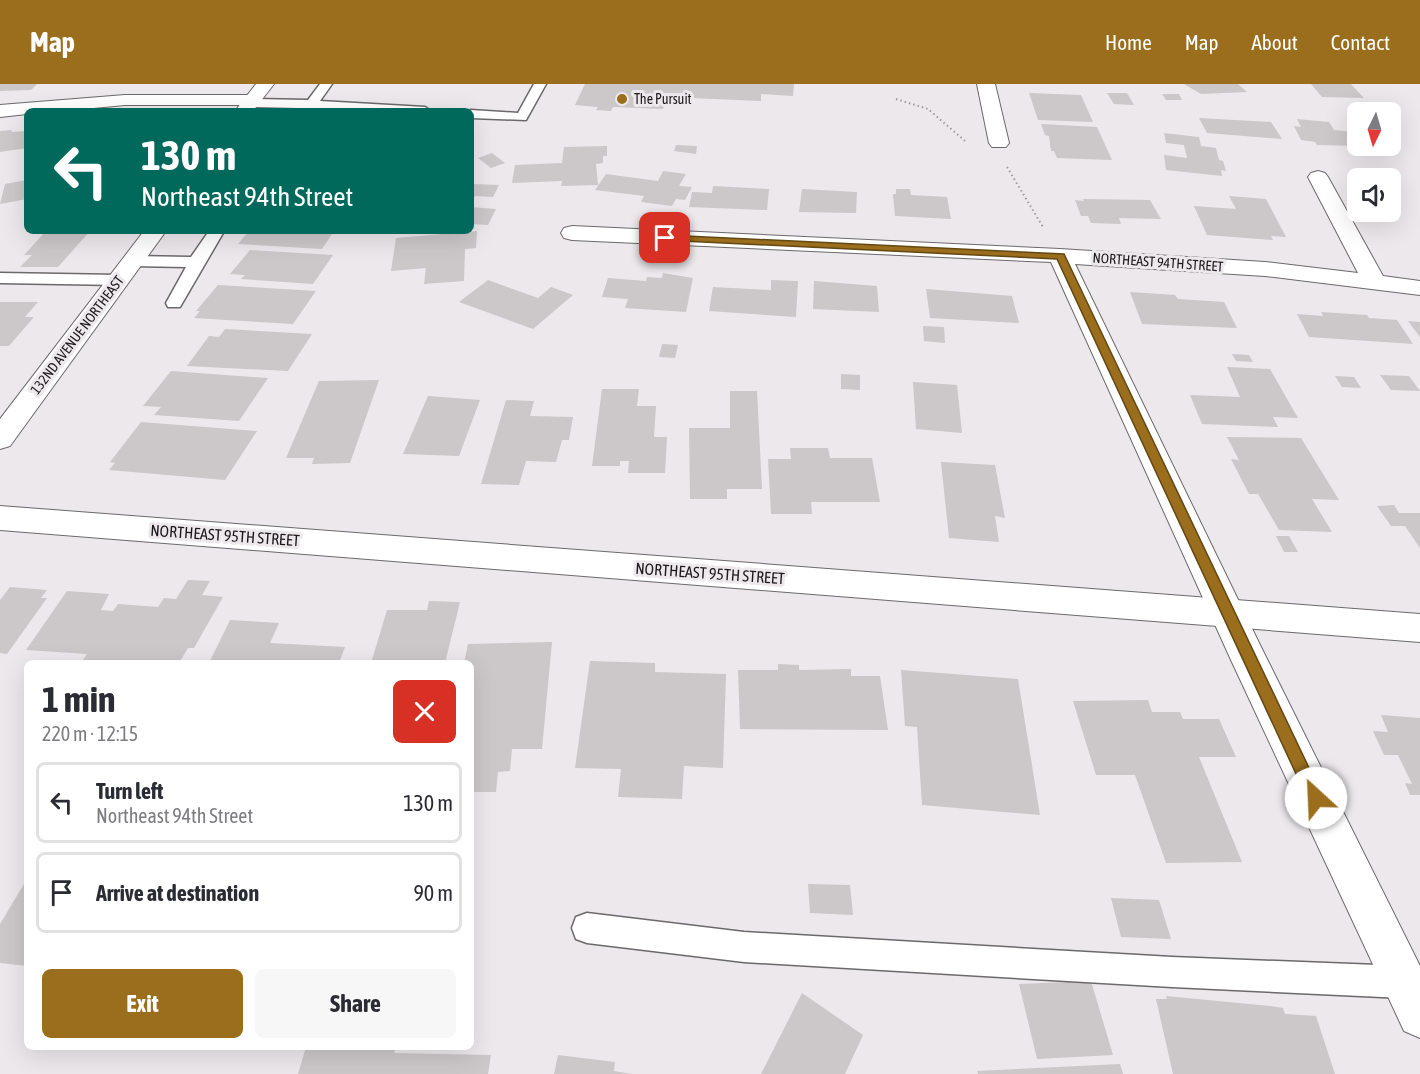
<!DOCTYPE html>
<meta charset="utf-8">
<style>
body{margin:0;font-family:"Asap Condensed",sans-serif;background:#f7f7f7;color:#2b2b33;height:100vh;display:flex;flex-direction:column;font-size:22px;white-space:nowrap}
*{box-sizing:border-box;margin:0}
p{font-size:20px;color:#7c7c81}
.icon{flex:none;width:33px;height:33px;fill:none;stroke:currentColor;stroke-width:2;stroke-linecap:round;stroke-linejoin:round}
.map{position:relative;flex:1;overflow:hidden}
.panel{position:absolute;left:24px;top:576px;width:450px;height:390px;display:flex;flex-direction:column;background:#fff;border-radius:9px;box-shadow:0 6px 24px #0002}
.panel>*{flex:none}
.top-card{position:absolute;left:24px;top:24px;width:450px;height:126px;border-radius:9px;box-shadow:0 6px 24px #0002;background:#00695c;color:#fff;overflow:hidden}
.needle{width:39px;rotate:185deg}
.fabs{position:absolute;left:1347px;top:18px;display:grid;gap:12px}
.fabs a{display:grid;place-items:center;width:54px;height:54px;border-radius:9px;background:#fff;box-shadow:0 6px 24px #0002;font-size:30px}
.pin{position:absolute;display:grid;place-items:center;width:51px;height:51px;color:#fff;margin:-26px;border-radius:12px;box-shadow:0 3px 9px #0006}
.me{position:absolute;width:66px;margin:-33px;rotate:335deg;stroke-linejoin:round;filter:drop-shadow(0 0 4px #0008)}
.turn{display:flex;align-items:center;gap:21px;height:126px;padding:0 18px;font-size:27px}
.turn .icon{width:78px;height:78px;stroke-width:2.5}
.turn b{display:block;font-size:42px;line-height:51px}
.round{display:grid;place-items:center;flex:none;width:63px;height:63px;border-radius:9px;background:#f7f7f7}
.overview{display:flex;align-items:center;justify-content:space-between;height:102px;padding:0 18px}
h1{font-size:36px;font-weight:700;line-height:45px}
.button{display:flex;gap:12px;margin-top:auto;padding:12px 18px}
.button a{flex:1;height:69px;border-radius:9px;background:#9a6e1d;color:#fff;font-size:24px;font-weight:700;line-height:69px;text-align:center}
.button a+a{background:#f7f7f7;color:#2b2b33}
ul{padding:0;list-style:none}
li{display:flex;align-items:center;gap:18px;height:81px;margin:0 12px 9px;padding:0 6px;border:3px solid #e1e1e2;border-radius:9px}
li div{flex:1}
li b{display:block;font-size:22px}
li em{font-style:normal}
header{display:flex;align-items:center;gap:36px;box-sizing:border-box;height:84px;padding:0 30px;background:#9a6e1d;color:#fff}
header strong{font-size:28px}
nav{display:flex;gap:33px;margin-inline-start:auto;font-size:21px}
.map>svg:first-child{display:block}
.building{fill:#ccc7c9}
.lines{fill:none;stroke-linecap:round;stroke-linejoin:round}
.service-casing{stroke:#6c696b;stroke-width:3}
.minor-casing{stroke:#6c696b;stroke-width:2}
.tertiary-casing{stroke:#6c696b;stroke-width:2}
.path{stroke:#9f9b9e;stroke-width:2;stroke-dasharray:1.5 3;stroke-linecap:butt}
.service{fill:#fff;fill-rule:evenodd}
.minor{fill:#fff;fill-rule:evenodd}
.tertiary{fill:#fff;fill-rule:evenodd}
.route{fill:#9a6e1d;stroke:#644813;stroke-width:1.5}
.poi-dot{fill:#9a6e1d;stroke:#ece8eb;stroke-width:2}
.labels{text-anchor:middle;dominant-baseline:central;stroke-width:6;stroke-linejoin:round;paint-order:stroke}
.far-poi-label{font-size:14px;fill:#1b191a;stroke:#ece8eb;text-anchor:start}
.far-street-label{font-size:14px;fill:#1b191a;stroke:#ece8eb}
.street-label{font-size:16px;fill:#1b191a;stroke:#ece8eb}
</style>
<header>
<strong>Map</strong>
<nav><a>Home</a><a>Map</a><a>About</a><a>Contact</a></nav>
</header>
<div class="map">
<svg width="1420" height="990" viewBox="0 0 1420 990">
<rect width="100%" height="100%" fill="#ece8eb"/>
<path class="building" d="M0,0H37L31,6L0,7Z
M585,0H794L793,12L761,10V17L667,13L663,25L613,23L611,27L596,26L598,23L575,21Z
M1184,0H1238L1247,8L1201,10Z
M1311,0H1351L1364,14L1322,13Z
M1029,9L1081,11L1093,38L1038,36Z
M1107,9H1127L1134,21L1114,20Z
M1162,10H1179L1182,16H1166Z
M1199,34L1271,38L1282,55L1207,49Z
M1297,35L1329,38L1334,46L1357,48L1358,62L1317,61L1315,58L1301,56L1294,42L1301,43Z
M1041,40L1097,43L1112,76L1057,74L1054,67H1051L1049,52L1045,51Z
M12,46L11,48L27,47V64L0,68V47Z
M1164,49L1199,53L1201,62L1216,64L1219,76L1223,77L1226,87L1221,86L1222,92L1166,86L1164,71L1187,74L1184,61L1166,59Z
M676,61L697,62L696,70L674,67Z
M607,62V72H603V79L596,80L598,101L561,102L562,97L512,99L515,81L562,79L564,63Z
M492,69L505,79L491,84L478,74Z
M663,87L686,90L679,102L692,103L685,116L676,115L672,122L641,118L644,112L595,106L606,90L658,97Z
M27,96V115L0,120L5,100Z
M471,100L499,101L493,113L475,112L471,120Z
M713,102L769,105L767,126L689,123L692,108L712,109Z
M802,105L857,108L856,129L799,128Z
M896,105H910L911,111L947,113L951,135L895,132L893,110H896Z
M1229,112L1266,115L1286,153L1271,152L1273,156L1207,151L1194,122L1236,125Z
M1083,115L1150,116L1161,135L1119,134L1121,140L1091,139L1088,132H1081L1075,116L1084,117Z
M471,123L496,125L488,141L471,140Z
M46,147H90L58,183H20L32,171H24Z
M249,147H334L322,165L238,160Z
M477,147L476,164L465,165L464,197L424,200L426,184L391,187L396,154Z
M250,166L333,171L313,200L241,195L245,191L230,190Z
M663,189L693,194L686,228L625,224L628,215L602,213L608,194L646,197L647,193L662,194Z
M488,196L538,214L551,203L573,211L533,245L459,218Z
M771,196L798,197L796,233L709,227L713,203L771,206Z
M814,197L877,202L879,228L813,225Z
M218,201L316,207L293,240L194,234L200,227H196Z
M926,205L1012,212L1019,239L930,234Z
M1130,208L1175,211L1178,215L1224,218L1237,244L1142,240Z
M0,218H38L25,233H34L9,262H0Z
M1321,228L1367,231L1369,234L1397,236L1413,260L1309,253L1297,230L1323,232Z
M1408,237L1420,238V253Z
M923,242L944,243L945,259L924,257Z
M225,245L312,250L288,287L187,282L209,252L219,253Z
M662,260L678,261L675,274L659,273Z
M1232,270L1249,271L1253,278L1236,277Z
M1227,283L1270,285L1298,334L1273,333L1278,343L1202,340L1190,311L1240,313Z
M171,287L268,294L239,337L154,331L161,323L143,322Z
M841,290L860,291V306L841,305Z
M1380,291L1409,292L1420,307L1391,306Z
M1335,292L1354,293L1361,304L1342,303Z
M379,296L350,379L312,380L314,374H286L319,297Z
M913,298L957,301L962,349L916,345Z
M602,305H639L637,322H656L654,353H667L665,389H628L629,377H620V382H592Z
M730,307H757L762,405H727V415H690L689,344H730Z
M428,312L480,316L459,372L403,370Z
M506,316L534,317L530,332L573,333L569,356H562L556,378L526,377L519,401L481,400Z
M141,338L257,347L225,396L109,386L115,379L110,378Z
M1227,353L1301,354L1339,416L1312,415L1332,448L1279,446L1258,410H1249L1231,375L1239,376Z
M790,364H828L830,374H872L880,418H811L812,430H771L768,375H791Z
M941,378L995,381L1005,434L995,432L999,458L949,454Z
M1394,421L1399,429H1420V464L1405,442H1391L1377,422Z
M1276,452H1289L1298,468H1284Z
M188,496L210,497L202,511L223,513L194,564H188L179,579H81L87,570L26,566L67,507L109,510L101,526L113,527L118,520L158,523L164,514L176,515Z
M10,503L47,506L41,514H47L7,570L0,569V516Z
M429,517L460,518L445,579H371L387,526H427Z
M230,536L279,539L270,559L345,563L339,579H209Z
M552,558L542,665H512L510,687L498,688L496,708H471V579H464L468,560Z
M590,577L655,579V588L726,590L723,684L684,682L682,715L618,713L621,685L575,684Z
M778,580L799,581V586L851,585V592H880L888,646L740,645L738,586H778Z
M901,586L1018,595L1040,731L922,721L917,643L905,642Z
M1148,616L1152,628H1180L1183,635H1219L1236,673H1199L1242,778L1166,779L1135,691H1096L1073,617Z
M1381,631L1420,634V711H1410L1405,699L1412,700L1398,671H1384L1373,647L1388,648Z
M27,795V882L0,879V840Z
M808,800L850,801L853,831L810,829Z
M1111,814L1159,816L1171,855L1121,853Z
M1091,897L1113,971L1037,975L1019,900Z
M802,909L863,951L845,990H761Z
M1166,912L1270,922L1283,924L1285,930L1316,932L1335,990H1173L1156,915H1167Z
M306,963H396L394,969L491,971L488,990H298Z
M558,971L615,978L614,987L632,990H554Z
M1120,980L1123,990H978L977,987Z"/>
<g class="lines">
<g class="service-casing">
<path id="service" d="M320,0H332L320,17L425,23L431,27L251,23L245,19L251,15L308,16Z
M534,0H546L526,36L471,34V27H468L471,26L518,29Z
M209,147L223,149L180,223H168L166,219L186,183L132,182L124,177L132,172L191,173Z
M0,189L119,191L127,196L119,201L0,199Z
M587,829L744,848L1172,873L1403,882L1414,887L1419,898L1414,909L1403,914L1172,903L744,878L587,859L576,855L572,844L576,833Z"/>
</g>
<g class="minor-casing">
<path id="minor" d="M977,0H995L1009,59L1006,63H992L989,59Z
M125,11H253L259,12L262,16L259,20L253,21H125L62,27H27V30L0,33V21Z
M1318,87L1325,89L1328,93L1383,192L1420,197V211L1265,192L1075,180L1262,565L1420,882V954L1404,947L1231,576L1051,178L572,156L564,154L561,149L564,144L572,142L1060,165L1265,178L1358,189L1308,93L1311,89Z"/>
</g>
<g class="tertiary-casing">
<path id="tertiary" d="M256,0H274L253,27H235Z
M144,147H166L10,362L0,365V335Z
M0,422L1420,530V558L0,446Z"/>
</g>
<path class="path" d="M896,15L928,25L965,57
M1007,83L1043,143"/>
<use href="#service" class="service"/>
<use href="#minor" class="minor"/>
<use href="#tertiary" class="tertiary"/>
</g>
<path class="route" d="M665,151L1064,170L1321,709L1324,714L1321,720L1316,722L1310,720L1057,175L662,156L660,154Z"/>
<circle class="poi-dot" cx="622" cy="15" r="6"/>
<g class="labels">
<g class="far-poi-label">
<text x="634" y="15">The Pursuit</text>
</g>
<g class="far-street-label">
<text transform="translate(1158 178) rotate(4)">NORTHEAST 94TH STREET</text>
<text transform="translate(77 251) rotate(-53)">132ND AVENUE NORTHEAST</text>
</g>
<g class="street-label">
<text transform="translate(225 451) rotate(4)">NORTHEAST 95TH STREET</text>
<text transform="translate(710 489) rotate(4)">NORTHEAST 95TH STREET</text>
</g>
</g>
</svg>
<div class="fabs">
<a><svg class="needle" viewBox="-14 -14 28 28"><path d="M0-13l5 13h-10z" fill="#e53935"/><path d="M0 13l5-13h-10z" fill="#7c7c81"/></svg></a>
<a><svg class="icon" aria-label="sound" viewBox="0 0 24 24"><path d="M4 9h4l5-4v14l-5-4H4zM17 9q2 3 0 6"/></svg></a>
</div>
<div class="pin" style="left:665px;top:154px;background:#d93025"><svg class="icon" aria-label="arrive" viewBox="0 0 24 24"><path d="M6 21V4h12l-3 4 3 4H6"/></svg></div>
<svg class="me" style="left:1316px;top:714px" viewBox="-20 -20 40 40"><circle r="19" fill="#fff"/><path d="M0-13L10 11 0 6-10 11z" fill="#9a6e1d"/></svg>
<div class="top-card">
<div class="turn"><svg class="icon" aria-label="left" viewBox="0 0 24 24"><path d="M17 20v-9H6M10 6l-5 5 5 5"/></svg><div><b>130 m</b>Northeast 94th Street</div></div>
</div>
<section class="panel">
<div class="overview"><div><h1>1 min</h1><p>220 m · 12:15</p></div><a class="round" style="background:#d93025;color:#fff"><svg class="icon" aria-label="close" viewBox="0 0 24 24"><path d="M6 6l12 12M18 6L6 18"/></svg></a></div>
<ul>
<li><svg class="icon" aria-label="left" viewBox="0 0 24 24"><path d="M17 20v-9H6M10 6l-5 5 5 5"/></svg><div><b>Turn left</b><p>Northeast 94th Street</p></div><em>130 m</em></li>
<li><svg class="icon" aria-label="arrive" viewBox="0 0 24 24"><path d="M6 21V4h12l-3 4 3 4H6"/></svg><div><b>Arrive at destination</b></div><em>90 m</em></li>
</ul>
<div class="button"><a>Exit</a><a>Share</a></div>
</section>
</div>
